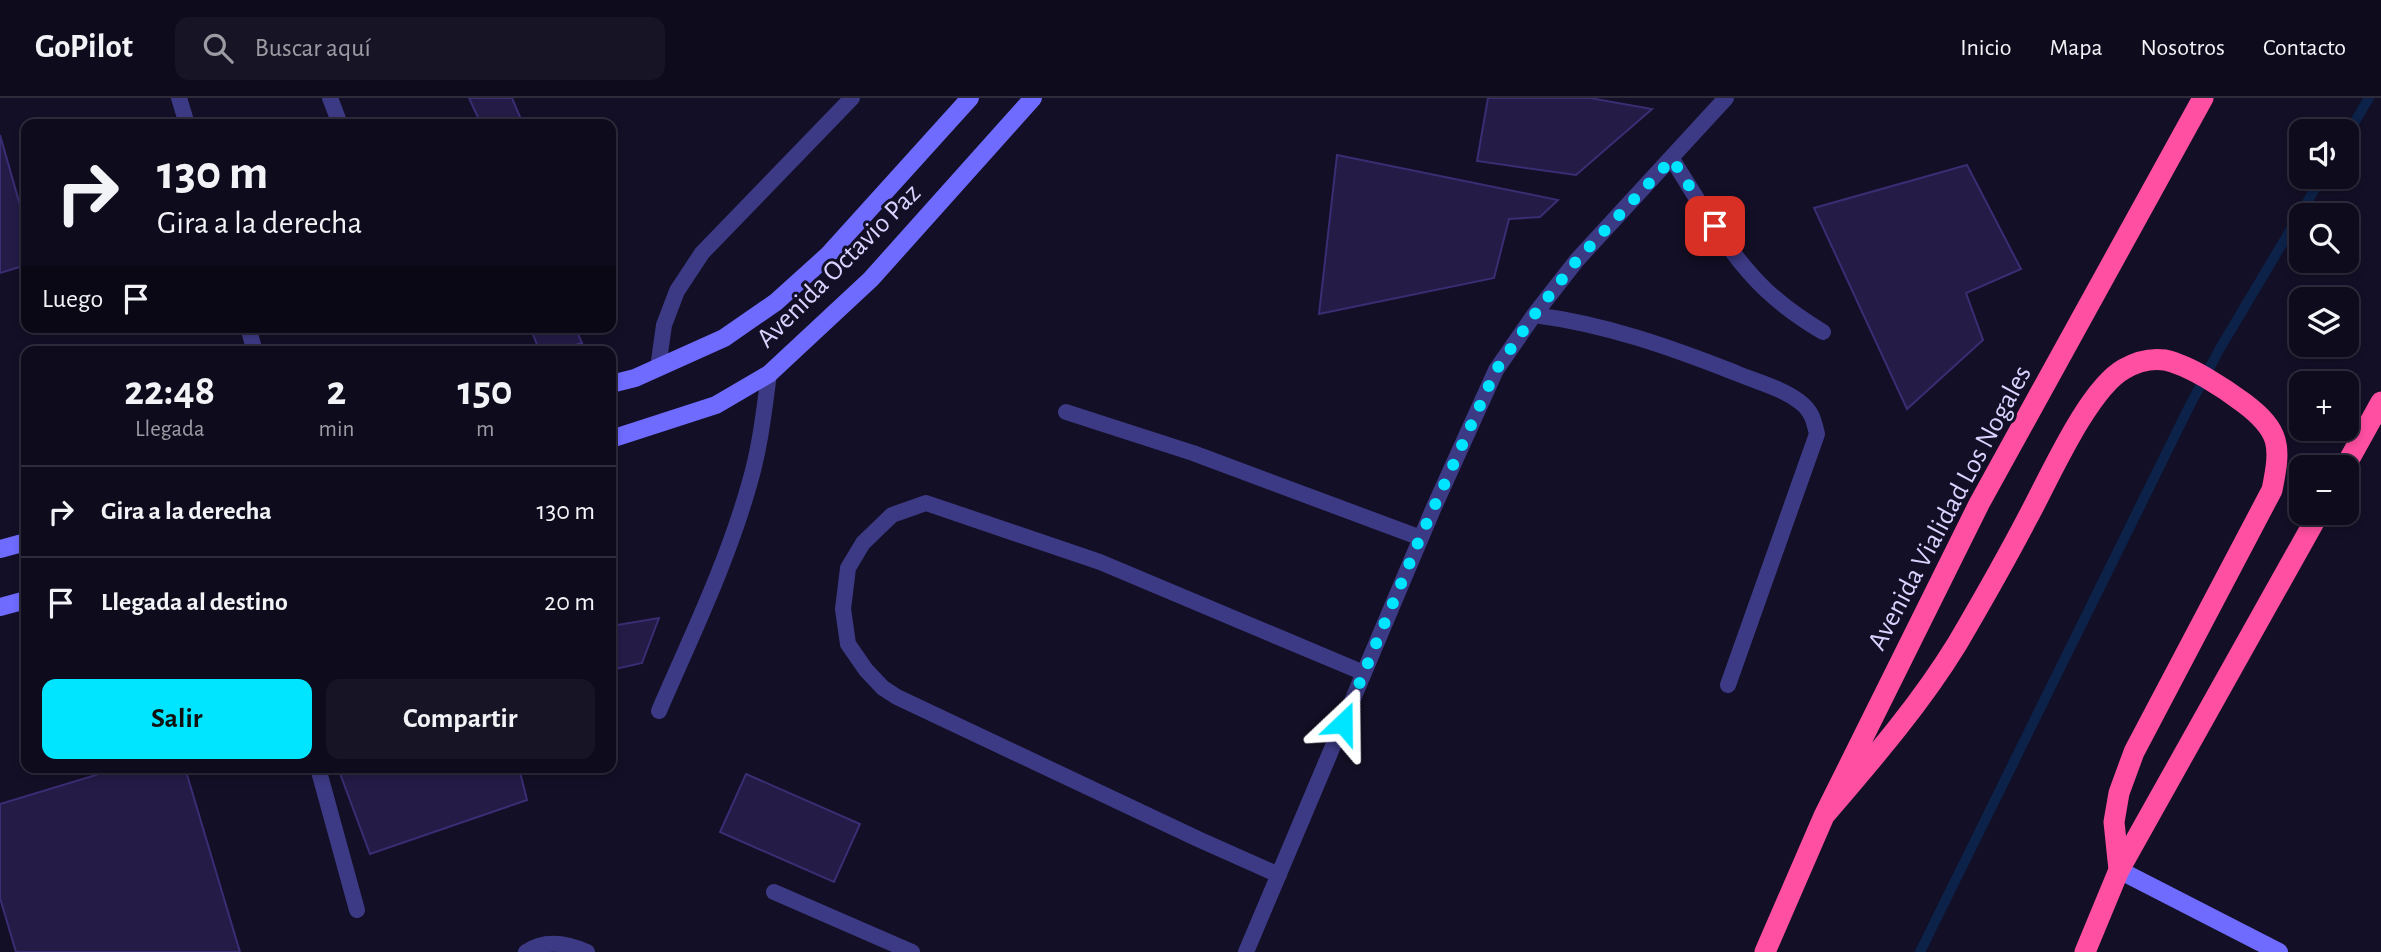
<!DOCTYPE html>
<html lang="es">
<meta charset="utf-8">
<style>
body{margin:0;font-family:"Alegreya Sans",sans-serif;background:#171425;color:#f1f3f6;height:100vh;display:flex;flex-direction:column;font-size:26px;white-space:nowrap}
*{box-sizing:border-box;margin:0}
p{font-size:23px;color:#9b9ba3}
.icon{flex:none;width:38px;height:38px;fill:none;stroke:currentColor;stroke-width:2;stroke-linecap:round;stroke-linejoin:round}
.map{position:relative;flex:1;overflow:hidden}
.side{position:absolute;left:21px;top:248px;width:595px;height:427px;display:flex;flex-direction:column;background:#0e0b1c;border-radius:14px;box-shadow:0 4px 10px #0003,0 0 0 2px #2e2b3b}
.side>*{flex:none}
.hud{position:absolute;left:21px;top:21px;width:595px;height:214px;border-radius:14px;box-shadow:0 4px 10px #0003,0 0 0 2px #2e2b3b;background:#0e0b1c;color:#f1f3f6;overflow:hidden}
.controls{position:absolute;left:2289px;top:21px;display:grid;gap:14px}
.controls a{display:grid;place-items:center;width:70px;height:70px;border-radius:14px;background:#0e0b1c;box-shadow:0 4px 10px #0003,0 0 0 2px #2e2b3b;font-size:35px}
.pin{position:absolute;display:grid;place-items:center;width:60px;height:60px;color:#fff;margin:-30px;border-radius:14px;box-shadow:0 4px 10px #0006}
.me{position:absolute;width:77px;margin:-38px;rotate:23deg;stroke-linejoin:round;filter:drop-shadow(0 0 5px #0008)}
.turn{display:flex;align-items:center;gap:24px;height:147px;padding:0 21px;font-size:32px}
.turn .icon{width:91px;height:91px;stroke-width:2.5}
.turn b{display:block;font-size:49px;line-height:60px}
.then{display:flex;align-items:center;height:66px;padding:0 21px;background:#0003;gap:14px;font-size:26px}
.eta{display:flex;justify-content:space-evenly;align-items:center;height:119px;text-align:center}
.eta b{font-size:42px;font-weight:600;line-height:49px}
.primary-button{display:flex;gap:14px;margin-top:auto;padding:14px 21px}
.primary-button a{flex:1;height:80px;border-radius:14px;background:#00e5ff;color:#111;font-size:28px;font-weight:600;line-height:80px;text-align:center}
.primary-button a+a{background:#171425;color:#f1f3f6}
ul{padding:0;list-style:none}
li{display:flex;align-items:center;gap:21px;height:91px;padding:0 21px;border-top:2px solid #2e2b3b}
li div{flex:1}
li b{display:block;font-size:26px}
li em{font-style:normal}
header{display:flex;align-items:center;gap:42px;box-sizing:border-box;height:98px;padding:0 35px;background:#0e0b1c;border-bottom:2px solid #2e2b3b}
header strong{font-size:33px}
nav{display:flex;gap:38px;margin-inline-start:auto;font-size:24px}
.search{width:490px;height:63px;background:#171425;display:flex;align-items:center;gap:18px;box-sizing:border-box;padding:0 24px;border-radius:14px;color:#9b9ba3;font-size:26px}
.map>svg:first-child{display:block}
.lines{fill:none;stroke-linecap:round;stroke-linejoin:round}
.stream{stroke:#0c2248;stroke-width:10}
.building{fill:#241b47;stroke:#3b2d73;stroke-width:2}
.lane{stroke:#3d3a85;stroke-width:16}
.secondary{stroke:#6f6bff;stroke-width:18}
.highway{stroke:#ff4fa3;stroke-width:21}
.route{stroke:#00e5ff;stroke-width:12;stroke-dasharray:0 21.6}
.labels{text-anchor:middle;dominant-baseline:central;stroke-width:6;stroke-linejoin:round;paint-order:stroke}
.street-label{font-size:28px;fill:#d9d4ff;stroke:#130f26}
</style>
<header>
<strong>GoPilot</strong>
<div class="search"><svg class="icon" aria-label="search" viewBox="0 0 24 24"><circle cx="10" cy="10" r="6"/><path d="M15 15l6 6"/></svg>Buscar aquí</div>
<nav><a>Inicio</a><a>Mapa</a><a>Nosotros</a><a>Contacto</a></nav>
</header>
<div class="map">
<svg width="2381" height="854" viewBox="0 0 2381 854">
<rect width="100%" height="100%" fill="#130f26"/>
<g class="lines">
<path class="stream" d="M2347,37L2369,0
M1920,854L2188,311L2219,252L2322,79"/>
</g>
<path class="building" d="M469,0H512L523,26H481Z
M1488,0H1590L1652,11L1576,77L1477,63Z
M0,37L26,128V167L0,175Z
M1337,57L1558,102L1540,119L1509,121L1494,180L1319,216Z
M1967,67L2021,171L1966,195L1983,242L1907,311L1814,110Z
M530,229H575L582,245L550,254H540Z
M659,520L642,565L611,572V528Z
M119,670H185L240,854H16L0,800V706Z
M338,670H519L527,702L370,756Z
M746,676L860,726L834,784L720,734Z"/>
<g class="lines">
<path class="lane" d="M179,0L187,26
M330,0L340,26
M1672,61C1701,106 1727,155 1766,192C1784,209 1803,222 1823,234
M1534,217C1605,226 1670,249 1736,275C1757,284 1782,290 1800,304C1812,313 1814,323 1817,336L1728,587
M248,229L255,254
M658,270L664,227L677,193L702,155L852,0
M1066,314L1193,355L1421,440
M659,613C691,539 727,465 749,387C760,351 764,313 769,276
M318,670L357,812
M1279,777L1198,741L897,599L883,590L866,572L848,546L843,511L848,470L863,445L892,417L926,405L1100,464L1364,575
M774,794L912,854
M526,854C545,841 567,845 587,854
M1246,854L1434,409L1496,272L1534,217L1577,162L1726,0"/>
<path class="secondary" d="M611,286L635,280L724,240L776,204L828,157L970,0
M611,341L716,307L769,276L871,181L1033,0
M0,451L26,444
M0,509L26,502
M2119,772L2279,854"/>
<path class="highway" d="M2345,369L2381,304
M1824,718C1871,663 1919,608 1957,546C1981,505 2005,463 2027,421C2048,383 2087,292 2124,271C2136,264 2151,260 2165,262C2189,267 2224,290 2244,305C2281,333 2281,348 2272,392L2134,654L2119,695L2114,724L2119,772
M1765,854L1824,718L1979,406L2203,0
M2085,854L2119,772L2319,415"/>
</g>
<g class="lines">
<path class="route" d="M1343,625L1420,440L1496,272L1534,217L1577,162L1672,61L1715,128"/>
</g>
<g class="labels">
<g class="street-label">
<text transform="translate(839 168) rotate(-45)">Avenida Octavio Paz</text>
<text transform="translate(1950 410) rotate(-62)">Avenida Vialidad Los Nogales</text>
</g>
</g>
</svg>
<div class="controls">
<a><svg class="icon" aria-label="sound" viewBox="0 0 24 24"><path d="M4 9h4l5-4v14l-5-4H4zM17 9q2 3 0 6"/></svg></a>
<a><svg class="icon" aria-label="search" viewBox="0 0 24 24"><circle cx="10" cy="10" r="6"/><path d="M15 15l6 6"/></svg></a>
<a><svg class="icon" aria-label="layers" viewBox="0 0 24 24"><path d="M12 4l9 5-9 5-9-5zM3 14l9 5 9-5"/></svg></a>
<a>+</a>
<a>−</a>
</div>
<div class="pin" style="left:1715px;top:128px;background:#d93025"><svg class="icon" aria-label="arrive" viewBox="0 0 24 24"><path d="M6 21V4h12l-3 4 3 4H6"/></svg></div>
<svg class="me" style="left:1343px;top:625px" viewBox="-20 -20 40 40"><path d="M0-17L14 15 0 8-14 15z" fill="#00e5ff" stroke="#fff" stroke-width="4"/></svg>
<div class="hud">
<div class="turn"><svg class="icon" aria-label="right" viewBox="0 0 24 24"><path d="M7 20v-9h11M14 6l5 5-5 5"/></svg><div><b>130 m</b>Gira a la derecha</div></div>
<div class="then">Luego<svg class="icon" aria-label="arrive" viewBox="0 0 24 24"><path d="M6 21V4h12l-3 4 3 4H6"/></svg></div>
</div>
<section class="side">
<div class="eta">
<div><b>22:48</b><p>Llegada</p></div>
<div><b>2</b><p>min</p></div>
<div><b>150</b><p>m</p></div>
</div>
<ul>
<li><svg class="icon" aria-label="right" viewBox="0 0 24 24"><path d="M7 20v-9h11M14 6l5 5-5 5"/></svg><div><b>Gira a la derecha</b></div><em>130 m</em></li>
<li><svg class="icon" aria-label="arrive" viewBox="0 0 24 24"><path d="M6 21V4h12l-3 4 3 4H6"/></svg><div><b>Llegada al destino</b></div><em>20 m</em></li>
</ul>
<div class="primary-button"><a>Salir</a><a>Compartir</a></div>
</section>
</div>
